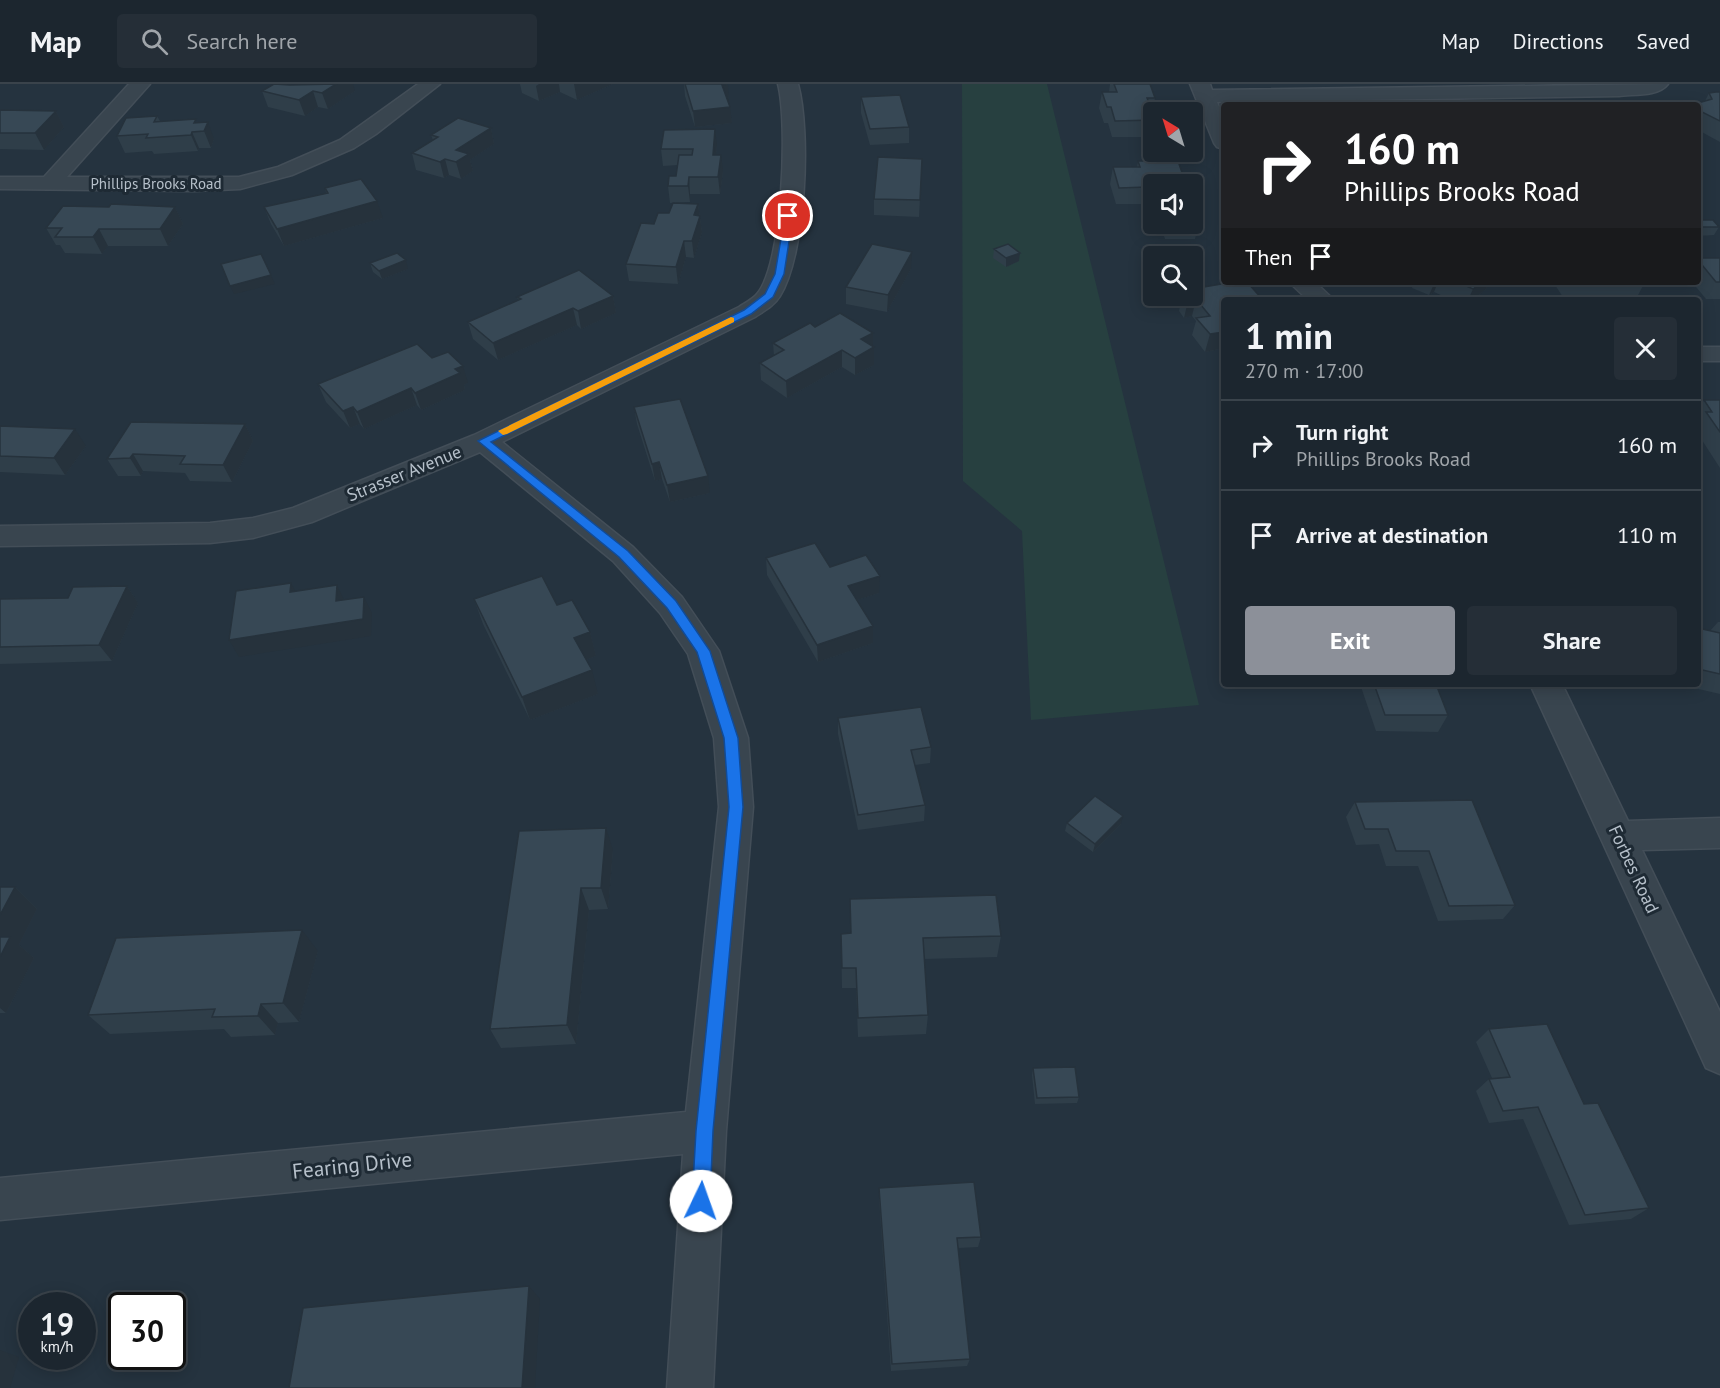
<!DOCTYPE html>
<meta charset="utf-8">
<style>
body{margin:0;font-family:"PT Sans",sans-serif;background:#252e37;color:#f1f3f6;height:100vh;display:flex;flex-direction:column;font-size:22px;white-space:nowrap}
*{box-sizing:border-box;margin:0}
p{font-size:20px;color:#a0a5aa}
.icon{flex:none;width:33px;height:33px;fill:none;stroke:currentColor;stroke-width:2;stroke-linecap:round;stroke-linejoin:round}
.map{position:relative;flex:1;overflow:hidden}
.sheet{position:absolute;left:1221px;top:213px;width:480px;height:390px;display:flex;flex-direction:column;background:#1c262f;border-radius:6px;box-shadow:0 3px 15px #0003,0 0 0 2px #3a434b}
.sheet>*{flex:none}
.guide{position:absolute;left:1221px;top:18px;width:480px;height:183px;border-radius:6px;box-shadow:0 3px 15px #0003,0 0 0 2px #3a434b;background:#202124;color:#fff;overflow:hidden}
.needle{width:39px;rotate:322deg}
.tools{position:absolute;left:1143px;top:18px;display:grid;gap:12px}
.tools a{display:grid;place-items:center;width:60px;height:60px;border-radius:6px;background:#1c262f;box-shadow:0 3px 15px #0003,0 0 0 2px #3a434b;font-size:30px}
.speed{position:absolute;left:18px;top:1208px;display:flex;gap:12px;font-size:30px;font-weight:700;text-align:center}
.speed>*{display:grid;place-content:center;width:78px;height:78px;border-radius:50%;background:#1c262f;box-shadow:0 3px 15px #0003,0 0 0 2px #3a434b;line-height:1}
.speed small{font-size:15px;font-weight:400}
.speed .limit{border:3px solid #111;border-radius:9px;background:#fff;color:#111}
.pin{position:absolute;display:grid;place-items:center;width:51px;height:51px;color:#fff;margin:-26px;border:3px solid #fff;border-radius:50%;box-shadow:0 2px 6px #0007}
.me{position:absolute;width:66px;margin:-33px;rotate:3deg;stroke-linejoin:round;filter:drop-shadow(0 0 4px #0008)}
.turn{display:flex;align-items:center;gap:21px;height:126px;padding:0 24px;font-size:27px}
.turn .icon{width:78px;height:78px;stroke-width:2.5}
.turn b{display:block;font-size:42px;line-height:51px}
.then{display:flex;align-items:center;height:57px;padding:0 24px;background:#0003;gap:12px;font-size:22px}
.round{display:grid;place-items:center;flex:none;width:63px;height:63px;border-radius:6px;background:#252e37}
.summary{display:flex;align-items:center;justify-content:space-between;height:102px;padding:0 24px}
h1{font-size:36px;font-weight:800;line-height:45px}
.button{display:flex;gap:12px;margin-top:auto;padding:12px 24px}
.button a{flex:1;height:69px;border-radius:6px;background:#8c9099;color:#fff;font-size:24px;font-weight:800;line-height:69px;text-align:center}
.button a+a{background:#252e37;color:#f1f3f6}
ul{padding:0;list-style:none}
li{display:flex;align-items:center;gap:18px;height:90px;padding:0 24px;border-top:2px solid #3a434b}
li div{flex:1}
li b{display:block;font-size:22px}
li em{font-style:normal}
header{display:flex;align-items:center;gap:36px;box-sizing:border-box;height:84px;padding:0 30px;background:#1c262f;border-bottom:2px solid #3a434b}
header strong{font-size:28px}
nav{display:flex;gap:33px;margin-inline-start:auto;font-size:21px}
.search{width:420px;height:54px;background:#252e37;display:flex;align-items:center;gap:15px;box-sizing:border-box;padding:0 21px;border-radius:6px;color:#a0a5aa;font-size:22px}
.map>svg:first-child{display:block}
.green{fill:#274040}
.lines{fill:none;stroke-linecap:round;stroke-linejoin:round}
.minor-casing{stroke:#434e58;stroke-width:3}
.minor{fill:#39454f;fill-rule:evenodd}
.wall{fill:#2f3e49}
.shaded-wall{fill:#26323c}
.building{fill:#374855;stroke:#26323c;stroke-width:1.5}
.route{fill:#1a73e8;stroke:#114b97;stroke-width:1.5}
.slow{fill:#f59e0b}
.labels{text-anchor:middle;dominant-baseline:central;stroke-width:6;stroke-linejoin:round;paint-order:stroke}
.far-street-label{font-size:15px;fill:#b6c0ca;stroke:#1e2a34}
.street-label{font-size:18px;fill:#b6c0ca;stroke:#1e2a34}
.near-street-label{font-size:21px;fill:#b6c0ca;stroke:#1e2a34}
</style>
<header>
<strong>Map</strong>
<div class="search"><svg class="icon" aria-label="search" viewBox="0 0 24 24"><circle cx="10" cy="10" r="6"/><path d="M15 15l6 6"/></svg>Search here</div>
<nav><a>Map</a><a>Directions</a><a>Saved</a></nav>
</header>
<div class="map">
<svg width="1720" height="1304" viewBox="0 0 1720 1304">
<rect width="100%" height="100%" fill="#25333f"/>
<path class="green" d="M962,0H1047L1199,621L1031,636L1022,447L963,397Z"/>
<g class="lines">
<g class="minor-casing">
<path id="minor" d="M129,0H150L67,93H239L278,83L340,56L418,0H440L376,50L354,64L292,91L240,105L194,107L0,105V93H44Z
M778,0H798C811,48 806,170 780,212C774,222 764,227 755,233L502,358L633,463L682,513L719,567L748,654L753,723L726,1047L713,1304H667L683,1070L0,1136V1094L686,1028L719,723L714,654L688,570L660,529L613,477L480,368L312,438L253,454L210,459L0,462V442L210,439L253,434L293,424L474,351L739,223C745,219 753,215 757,210C783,180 788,38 778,0Z
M1190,0H1210L1212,6L1668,0C1658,13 1633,10 1619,12L1217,18L1224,35V65L1217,63L1214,59Z
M1289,198H1315L1334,216H1308Z
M1698,263H1720V277H1698Z
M1530,600H1562L1628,737L1720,734V764L1642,766L1720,928V990L1706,984Z"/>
</g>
<use href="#minor" class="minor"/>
</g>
<path class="wall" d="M520,0H613L577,16L560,8L539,17L522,9Z
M684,0H727L729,17H728L732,39L695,43L685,12Z
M1110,0H1150L1155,14L1153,23L1154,53H1112L1108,39H1104L1099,24L1102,8H1109Z
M262,7H355L328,25L318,23L305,32L268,23Z
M1720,8V58L1698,46V21L1705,17L1709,9Z
M861,13L909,43V59L870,61L861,29Z
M0,26L56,27L64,43L44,66L0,65Z
M157,32L160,37L198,39L214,55L211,64H199L198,67L154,70L152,67L125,69L117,52Z
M491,44L494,60L470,76L473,87L461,95L449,91L444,94L416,86L412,69L433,56L431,51Z
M717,61L716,71L723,87L720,110H690V118L670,119L668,102L676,92L678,81L663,82L661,65Z
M922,75L919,133L874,131V115Z
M1138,77L1154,100V129H1146L1144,120H1116L1110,100L1113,83H1137Z
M325,104L383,134L284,162L271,140L264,123L326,109Z
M698,120L702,148L694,174L686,173L678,200L629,197L626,180L654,140L669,129Z
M1192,120L1199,138L1195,155H1165L1160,140H1192Z
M175,123L183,140L168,162H108L102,170L65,169L60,161H56L46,144Z
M1698,136L1719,143L1714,151L1698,152Z
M994,165L1019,177L1006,183L993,174Z
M1698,174H1720V215H1706L1692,198H1698Z
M370,179L408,185L382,195L373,188Z
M911,185L887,228L846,220V203Z
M1414,198H1489L1486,205L1473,216H1452L1434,208L1429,211L1412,204Z
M1553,198H1645L1636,215L1565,216Z
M613,212L616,229L581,245L577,241L498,276L473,255L468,238L518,216L517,213Z
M1182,212H1192L1224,216V264L1205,268L1192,251L1196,237L1192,232L1184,234L1179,227Z
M815,243L873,262L874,281L855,291L842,283L787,314L761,296L760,279L774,272L773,259Z
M468,299L464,301L465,306L421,326L417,321L364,345L360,340L350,344L326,318L318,300Z
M1704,316H1720V384L1698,350V325Z
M634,323L710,409L670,418L662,395L655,397L637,340Z
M245,340L253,357L232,398L190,397L185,389L143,387L141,392H118L107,375Z
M0,342L86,362L65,391L0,388Z
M766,474L830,483L879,509L857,516L873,559L818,578L767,491Z
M127,502L138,519L112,577L0,580V515L68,514Z
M474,515L557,521L590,548L596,572L586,576L598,610L530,636L483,540Z
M1718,538H1720V610L1677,600H1698V544L1710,547Z
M1360,600H1436L1448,631L1438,648L1376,647Z
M838,634L931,663L930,679L915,681L925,721L924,737L858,746L838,650Z
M1355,718L1515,821L1503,835L1438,837L1418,782H1386L1379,760L1356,761L1346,733Z
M1067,739L1121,740L1093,768L1065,747Z
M519,747L613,766L608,825L589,826L576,960L501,964L490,945Z
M0,803H15L37,825L19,861L34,874L6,929H0Z
M850,815L1001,852L997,873L924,875L928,931L926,950L858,953L856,904H842L841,850L851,849Z
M318,867L299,938L278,939L275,951L231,953L224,945L110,950L88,931Z
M1489,945L1584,1020L1649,1124L1631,1135L1569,1141L1523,1035L1489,1039L1476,1007L1489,995L1492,994L1476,958Z
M1033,984L1079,1013L1077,1019L1035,1020L1032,991Z
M879,1104L981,1153L978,1163L958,1164L970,1275L967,1282L891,1287L879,1115Z"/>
<path class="shaded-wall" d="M336,0H353L355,7L328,25L322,9Z
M539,0H559L560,8L539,17L536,2Z
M574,0H613L577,16Z
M722,1H728L729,17H724Z
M313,7L318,23L305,32L299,16Z
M730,23L732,39L695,43L693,27Z
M56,27L64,43L44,66L35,49Z
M208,38L214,55L211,64L204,47Z
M491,44L494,60L470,76L473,87L461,95L456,78V66Z
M715,45L717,61L715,87L713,71Z
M192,48L199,64L198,67L191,51Z
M721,71L723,87L720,110L718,93Z
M445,75L449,91L444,94L440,78Z
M689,93L690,110V118L688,102Z
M377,117L383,134L284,162L277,145Z
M698,120L702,148L694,174L692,157L694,131Z
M175,123L183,140L168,162L160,145Z
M99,145L108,162L102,170L93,153Z
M684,157L686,173L678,200L676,183Z
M912,168L911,185L887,228L888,211Z
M1020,169L1019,177L1006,183V174Z
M406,176L408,185L382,195L379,187Z
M271,191L275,200L234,210L230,202Z
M1435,198H1438L1434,208L1429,211Z
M1482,198H1489L1486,205L1473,216H1468L1473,205Z
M613,212L616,229L581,245L578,227Z
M1196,215L1192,232L1184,234L1188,217Z
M573,224L577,241L498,276L493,259Z
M1224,248V264L1205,268L1210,250Z
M873,249V264L874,263V281L855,291V274L861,255Z
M842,266V283L787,314L786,297Z
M463,282L468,299L464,301L465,306L421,326L415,309Z
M411,304L417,321L364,345L357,328Z
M353,323L360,340L350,344L343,327Z
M245,340L253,357L232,398L223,381Z
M75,345L86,362L65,391L54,374Z
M133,370L143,387L141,392L130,374Z
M659,378L662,395L655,397L652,380Z
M708,392L710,409L670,418L667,401Z
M880,492L879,509L848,519V502Z
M291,499L300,516L290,508Z
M337,501L345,518L336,517Z
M127,502L138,519L112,577L99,561Z
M364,513L372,529L371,552L239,573L229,556Z
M873,542V559L818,578L817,561Z
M590,548L596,572L581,578L574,554Z
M592,586L598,610L530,636L522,613Z
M1123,732L1121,740L1093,768L1095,760Z
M606,744L613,766L608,825L601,804Z
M15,803L37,825L19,861L34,874L6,929L0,924V831Z
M581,804L589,826L576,960L567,941Z
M302,846L318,867L299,938L283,919Z
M261,920L278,939L275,951L258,932Z
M529,1202L540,1215L535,1304H522Z
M0,1266L19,1273L10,1304H0Z"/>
<path class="building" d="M274,0L290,1L336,0L322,9L313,7L299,16L262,7Z
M685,0H727L722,1L730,23L693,27Z
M1114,0H1150L1155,14H1147L1151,23H1156V28H1154V36L1115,37L1111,23H1107L1102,8H1117Z
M1716,8H1720V37L1698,26V21H1691L1712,15L1709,9Z
M900,11L909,43L870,45L861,13Z
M0,26L56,27L35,49H0Z
M157,32L154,38L196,35L194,39L208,38L204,47L192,48L191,51L146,54L148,50L117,52L126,34Z
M458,34L491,44L456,66L469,70L456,78L445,75L440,78L412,69L438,53L431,51Z
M715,45L713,71H721L718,93H689L688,102H668L669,92H676L679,71H692L693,65H661L664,46Z
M878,73L922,75L920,116L874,115Z
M1138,77H1178L1186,100H1154V112H1149L1147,103L1119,104L1113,83H1140Z
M361,95L377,117L277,145L264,123L328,109L325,104Z
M673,119L698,120L694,131L700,132L692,157H684L676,183L626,180L641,139L654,140L658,129H669Z
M111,120L175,123L160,145H99L93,153H55L62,144H46L63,122L109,123Z
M1192,120L1199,138H1192Z
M1698,136H1713L1719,143H1698Z
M872,160L912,168L888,211L846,203Z
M1008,160L1020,169L1006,174L994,165Z
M397,169L406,176L379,187L370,179Z
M261,170L271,191L230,202L221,180Z
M1698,174H1720V198H1716L1698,176Z
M579,186L613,212L578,227L573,224L493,259L468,238L521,215L517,213Z
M1233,198H1247L1263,216H1224V248L1210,250L1196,234L1210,232L1196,215L1188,217L1184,212H1192V205Z
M1457,198H1482L1473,205Z
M1573,198H1645L1573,199Z
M840,229L873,249L861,255L874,263L855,274L842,266L786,297L760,279L784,266L773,259L810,239L815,243Z
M417,260L432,274L448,268L463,282L455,285L460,289L415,309L411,304L357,328L353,323L343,327L318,300Z
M680,315L708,392L667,401L659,378L652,380L634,323Z
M1704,316H1720V348L1706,328H1712Z
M131,338L245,340L223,381L180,380L185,372L133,370L130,374L107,375Z
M0,342L75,345L54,374L0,372Z
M815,459L830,483L866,471L880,492L848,502L873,542L817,561L766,474Z
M542,492L557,521L572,516L590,548L574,554L592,586L522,613L474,515Z
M291,499L290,508L337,501L336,517L364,513L363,535L229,556L236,507Z
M127,502L99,561L0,563V515L68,514L73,503Z
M1698,544L1720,549V590L1698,585Z
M1374,600H1436L1448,631H1385Z
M921,623L931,663L911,666L925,721L858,731L838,634Z
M1095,712L1123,732L1095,760L1067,739Z
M1472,716L1515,821L1449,822L1429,767H1396L1388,745H1365L1355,718Z
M606,744L601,804H581L567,941L490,945L519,747Z
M0,803H15L0,831Z
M996,811L1001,852L923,854L928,931L858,934L856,884H842L841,850L851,849L850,815Z
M302,846L283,919L261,920L258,932L212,933L215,925L88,931L116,854Z
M0,853H10L0,873Z
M1547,940L1584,1020L1598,1019L1649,1124L1585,1131L1538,1023L1503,1027L1489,995L1510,993L1489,945Z
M1075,983L1079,1013L1037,1014L1033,984Z
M974,1098L981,1153L957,1154L970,1275L892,1280L879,1104Z
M529,1202L522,1304H289L303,1224Z"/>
<path class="route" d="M785,131L793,132L784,190L773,213L751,230L491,358L628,467L676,517L710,567L738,654L743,723L713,1047L710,1117L707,1123L701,1126L694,1123L692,1117L696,1047L729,723L724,654L697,568L667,524L619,473L478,357L744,226L765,210L775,190Z"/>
<path class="slow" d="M731,233L734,234V238L507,350L503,351L498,347Z"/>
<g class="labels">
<g class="far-street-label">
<text x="156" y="99">Phillips Brooks Road</text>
</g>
<g class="street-label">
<text transform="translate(404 389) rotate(-22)">Strasser Avenue</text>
<text transform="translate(1634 785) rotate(65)">Forbes Road</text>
</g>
<g class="near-street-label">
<text transform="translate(352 1081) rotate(-6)">Fearing Drive</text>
</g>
</g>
</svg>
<div class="tools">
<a><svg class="needle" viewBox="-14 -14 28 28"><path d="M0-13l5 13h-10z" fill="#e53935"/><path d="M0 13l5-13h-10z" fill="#a0a5aa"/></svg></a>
<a><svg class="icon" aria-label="sound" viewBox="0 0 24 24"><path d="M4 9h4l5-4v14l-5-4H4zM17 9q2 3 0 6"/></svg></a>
<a><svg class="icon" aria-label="search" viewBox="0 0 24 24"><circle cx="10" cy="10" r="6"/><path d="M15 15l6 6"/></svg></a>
</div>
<div class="speed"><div>19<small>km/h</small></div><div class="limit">30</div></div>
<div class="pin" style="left:788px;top:132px;background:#d93025"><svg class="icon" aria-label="arrive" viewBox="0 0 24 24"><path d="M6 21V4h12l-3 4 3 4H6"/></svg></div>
<svg class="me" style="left:701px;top:1117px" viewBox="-20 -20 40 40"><circle r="19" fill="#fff"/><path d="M0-13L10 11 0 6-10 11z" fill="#1a73e8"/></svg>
<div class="guide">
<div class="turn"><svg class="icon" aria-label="right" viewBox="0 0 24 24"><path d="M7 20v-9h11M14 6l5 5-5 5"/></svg><div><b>160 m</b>Phillips Brooks Road</div></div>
<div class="then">Then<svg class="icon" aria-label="arrive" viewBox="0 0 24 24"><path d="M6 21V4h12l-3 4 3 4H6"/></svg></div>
</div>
<section class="sheet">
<div class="summary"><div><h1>1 min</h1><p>270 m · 17:00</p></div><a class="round"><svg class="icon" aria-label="close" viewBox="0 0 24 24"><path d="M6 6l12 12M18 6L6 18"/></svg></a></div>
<ul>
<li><svg class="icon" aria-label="right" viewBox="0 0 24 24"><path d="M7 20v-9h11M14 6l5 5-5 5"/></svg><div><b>Turn right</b><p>Phillips Brooks Road</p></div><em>160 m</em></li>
<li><svg class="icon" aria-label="arrive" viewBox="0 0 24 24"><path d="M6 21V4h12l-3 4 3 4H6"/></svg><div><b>Arrive at destination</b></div><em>110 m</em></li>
</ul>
<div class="button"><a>Exit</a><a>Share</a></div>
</section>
</div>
